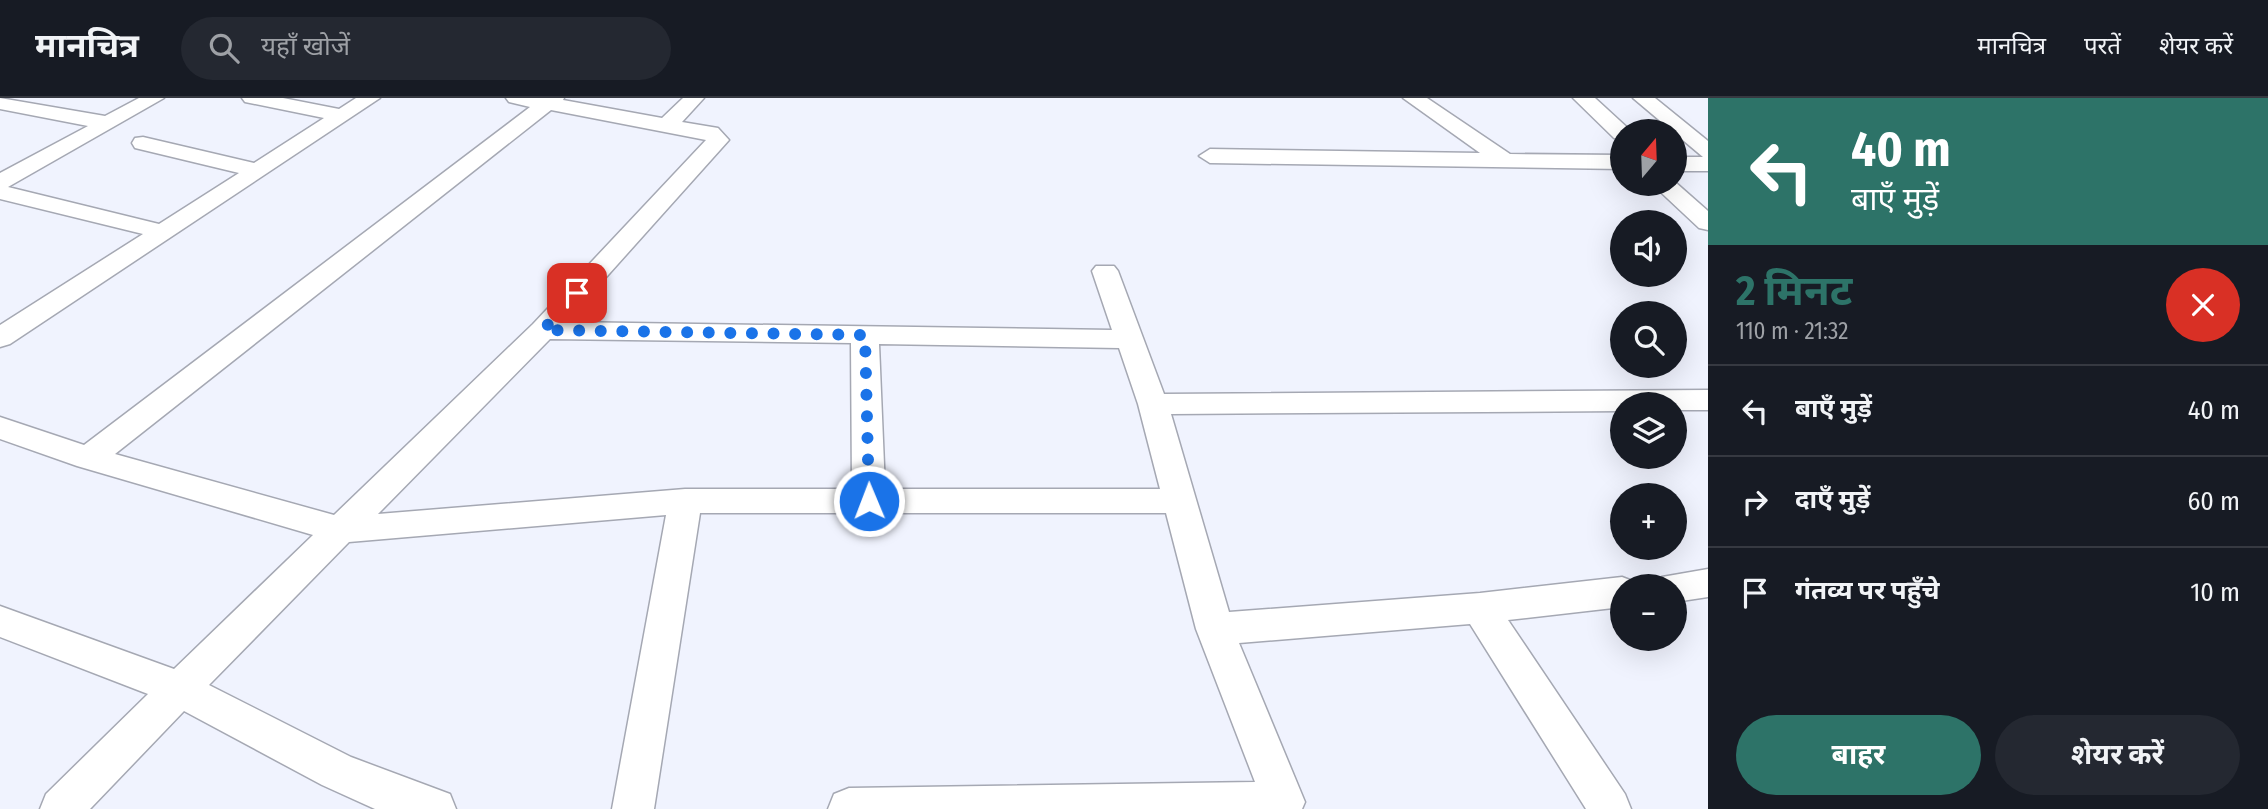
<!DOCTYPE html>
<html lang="hi">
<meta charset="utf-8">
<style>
body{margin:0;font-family:"Fira Sans Condensed","Noto Sans Devanagari",sans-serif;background:#242831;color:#f1f3f6;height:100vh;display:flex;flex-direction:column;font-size:26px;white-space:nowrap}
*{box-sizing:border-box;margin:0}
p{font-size:23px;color:#9ea1a6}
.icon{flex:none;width:38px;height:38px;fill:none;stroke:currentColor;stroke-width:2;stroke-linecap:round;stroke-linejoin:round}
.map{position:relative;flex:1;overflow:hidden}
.panel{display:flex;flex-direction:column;background:#171b24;width:560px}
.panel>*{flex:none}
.guide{background:#2d7368;color:#fff;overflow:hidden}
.needle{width:46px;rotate:19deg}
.fabs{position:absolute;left:1610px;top:21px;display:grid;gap:14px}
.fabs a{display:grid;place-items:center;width:77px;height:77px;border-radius:50%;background:#171b24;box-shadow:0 7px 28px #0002;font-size:35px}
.pin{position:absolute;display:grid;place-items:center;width:60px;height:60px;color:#fff;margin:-30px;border-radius:14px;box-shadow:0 4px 10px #0006}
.me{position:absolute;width:77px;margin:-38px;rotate:359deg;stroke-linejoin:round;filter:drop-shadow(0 0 5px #0008)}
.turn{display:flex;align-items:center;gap:24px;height:147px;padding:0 28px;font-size:32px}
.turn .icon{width:91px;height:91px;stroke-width:2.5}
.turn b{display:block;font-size:49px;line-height:60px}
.round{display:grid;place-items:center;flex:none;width:74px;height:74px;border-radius:37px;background:#242831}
.headline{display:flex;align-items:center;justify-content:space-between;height:119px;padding:0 28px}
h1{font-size:42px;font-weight:700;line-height:52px;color:#2d7368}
.button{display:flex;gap:14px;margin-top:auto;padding:14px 28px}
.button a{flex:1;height:80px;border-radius:42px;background:#2d7368;color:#fff;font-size:28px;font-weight:700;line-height:80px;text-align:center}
.button a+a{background:#242831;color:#f1f3f6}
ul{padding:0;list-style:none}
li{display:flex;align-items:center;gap:21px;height:91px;padding:0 28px;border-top:2px solid #363941}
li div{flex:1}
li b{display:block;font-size:26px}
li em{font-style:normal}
header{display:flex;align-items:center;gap:42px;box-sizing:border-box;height:98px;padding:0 35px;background:#171b24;border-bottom:2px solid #363941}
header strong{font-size:33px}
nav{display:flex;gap:38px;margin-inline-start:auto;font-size:24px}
.search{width:490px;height:63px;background:#242831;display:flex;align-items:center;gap:18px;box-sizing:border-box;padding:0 24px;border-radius:38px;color:#9ea1a6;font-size:26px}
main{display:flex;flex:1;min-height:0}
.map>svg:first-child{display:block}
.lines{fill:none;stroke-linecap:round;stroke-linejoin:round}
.street-casing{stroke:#a5a8b3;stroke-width:3}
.street{fill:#fff;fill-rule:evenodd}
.route{stroke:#1a73e8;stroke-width:12;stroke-dasharray:0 21.6}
</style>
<header>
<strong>मानचित्र</strong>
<div class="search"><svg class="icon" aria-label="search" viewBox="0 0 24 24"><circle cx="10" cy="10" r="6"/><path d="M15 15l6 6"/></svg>यहाँ खोजें</div>
<nav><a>मानचित्र</a><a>परतें</a><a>शेयर करें</a></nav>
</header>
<main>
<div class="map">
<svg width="1708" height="711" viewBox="0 0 1708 711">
<rect width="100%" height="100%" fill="#f0f3fe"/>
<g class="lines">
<g class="street-casing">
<path id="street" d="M0,0L105,18L139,0H164L8,89L159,126L239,75L135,50L132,45L135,40L143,39L254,65L324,20L245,4L242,0H283L339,11L356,0H380L10,246L0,249V227L143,136L0,101V75L88,28L0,11Z
M506,0H564L563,2L662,20L683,0H704L682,24L718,30L729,42L566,224L1112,232L1092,173L1096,168H1114L1118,173L1164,296L1708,292V312H1675V306H1622V313L1171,316L1229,514L1480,495L1622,479L1635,484L1637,488H1622V509L1508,522L1625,696L1631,711H1586L1470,526L1239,545L1305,704L1302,711H828L834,696L849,690L1255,684L1196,531L1166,415H700L654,711H612L666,417L349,444L209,587L351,659L450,696L456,711H375L322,687L184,613L90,711H40L46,696L148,596L0,539V508L174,571L313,437L77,368L0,341V319L84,347L530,9L509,4ZM551,12L706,42L533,226L334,417L115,356ZM550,241L851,245L852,391H685L378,416ZM879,246L1119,250L1138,306L1160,391H885Z
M1403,0H1427L1510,56L1622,57V71L1210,65L1199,58L1210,51L1480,55Z
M1573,0H1595L1631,33H1622V41L1614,40Z
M1633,0H1655L1708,43V73H1675V59H1703Z
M1675,84L1708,113V132L1699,130L1652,86Z
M1708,471V499L1675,504V488H1658L1662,479Z"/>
</g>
<use href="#street" class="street"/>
</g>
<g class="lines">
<path class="route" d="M577,195L543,232L865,237L869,403"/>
</g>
</svg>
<div class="fabs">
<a><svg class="needle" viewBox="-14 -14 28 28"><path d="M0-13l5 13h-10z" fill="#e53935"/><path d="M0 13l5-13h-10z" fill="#9ea1a6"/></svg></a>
<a><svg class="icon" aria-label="sound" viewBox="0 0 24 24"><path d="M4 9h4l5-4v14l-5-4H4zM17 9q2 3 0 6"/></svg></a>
<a><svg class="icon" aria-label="search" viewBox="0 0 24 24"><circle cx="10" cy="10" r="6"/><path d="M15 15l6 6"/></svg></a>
<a><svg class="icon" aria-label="layers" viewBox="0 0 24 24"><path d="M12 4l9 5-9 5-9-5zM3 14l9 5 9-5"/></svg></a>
<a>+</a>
<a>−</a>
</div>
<div class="pin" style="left:577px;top:195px;background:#d93025"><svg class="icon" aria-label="arrive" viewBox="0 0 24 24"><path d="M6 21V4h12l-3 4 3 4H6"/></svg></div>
<svg class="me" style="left:869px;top:403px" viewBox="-20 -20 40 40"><circle r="17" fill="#1a73e8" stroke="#fff" stroke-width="3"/><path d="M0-11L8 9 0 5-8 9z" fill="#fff"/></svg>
</div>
<section class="panel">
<div class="guide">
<div class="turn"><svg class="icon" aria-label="left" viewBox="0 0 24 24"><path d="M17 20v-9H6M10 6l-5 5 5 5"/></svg><div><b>40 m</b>बाएँ मुड़ें</div></div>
</div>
<div class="headline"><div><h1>2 मिनट</h1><p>110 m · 21:32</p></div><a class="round" style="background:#d93025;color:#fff"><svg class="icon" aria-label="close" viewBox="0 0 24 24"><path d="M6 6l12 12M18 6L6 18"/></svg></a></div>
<ul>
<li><svg class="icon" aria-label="left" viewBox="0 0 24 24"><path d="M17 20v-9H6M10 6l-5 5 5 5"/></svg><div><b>बाएँ मुड़ें</b></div><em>40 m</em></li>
<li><svg class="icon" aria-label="right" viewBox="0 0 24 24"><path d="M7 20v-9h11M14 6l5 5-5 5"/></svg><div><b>दाएँ मुड़ें</b></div><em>60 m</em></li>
<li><svg class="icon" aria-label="arrive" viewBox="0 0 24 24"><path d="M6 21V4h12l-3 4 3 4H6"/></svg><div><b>गंतव्य पर पहुँचे</b></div><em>10 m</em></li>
</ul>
<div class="button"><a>बाहर</a><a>शेयर करें</a></div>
</section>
</main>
